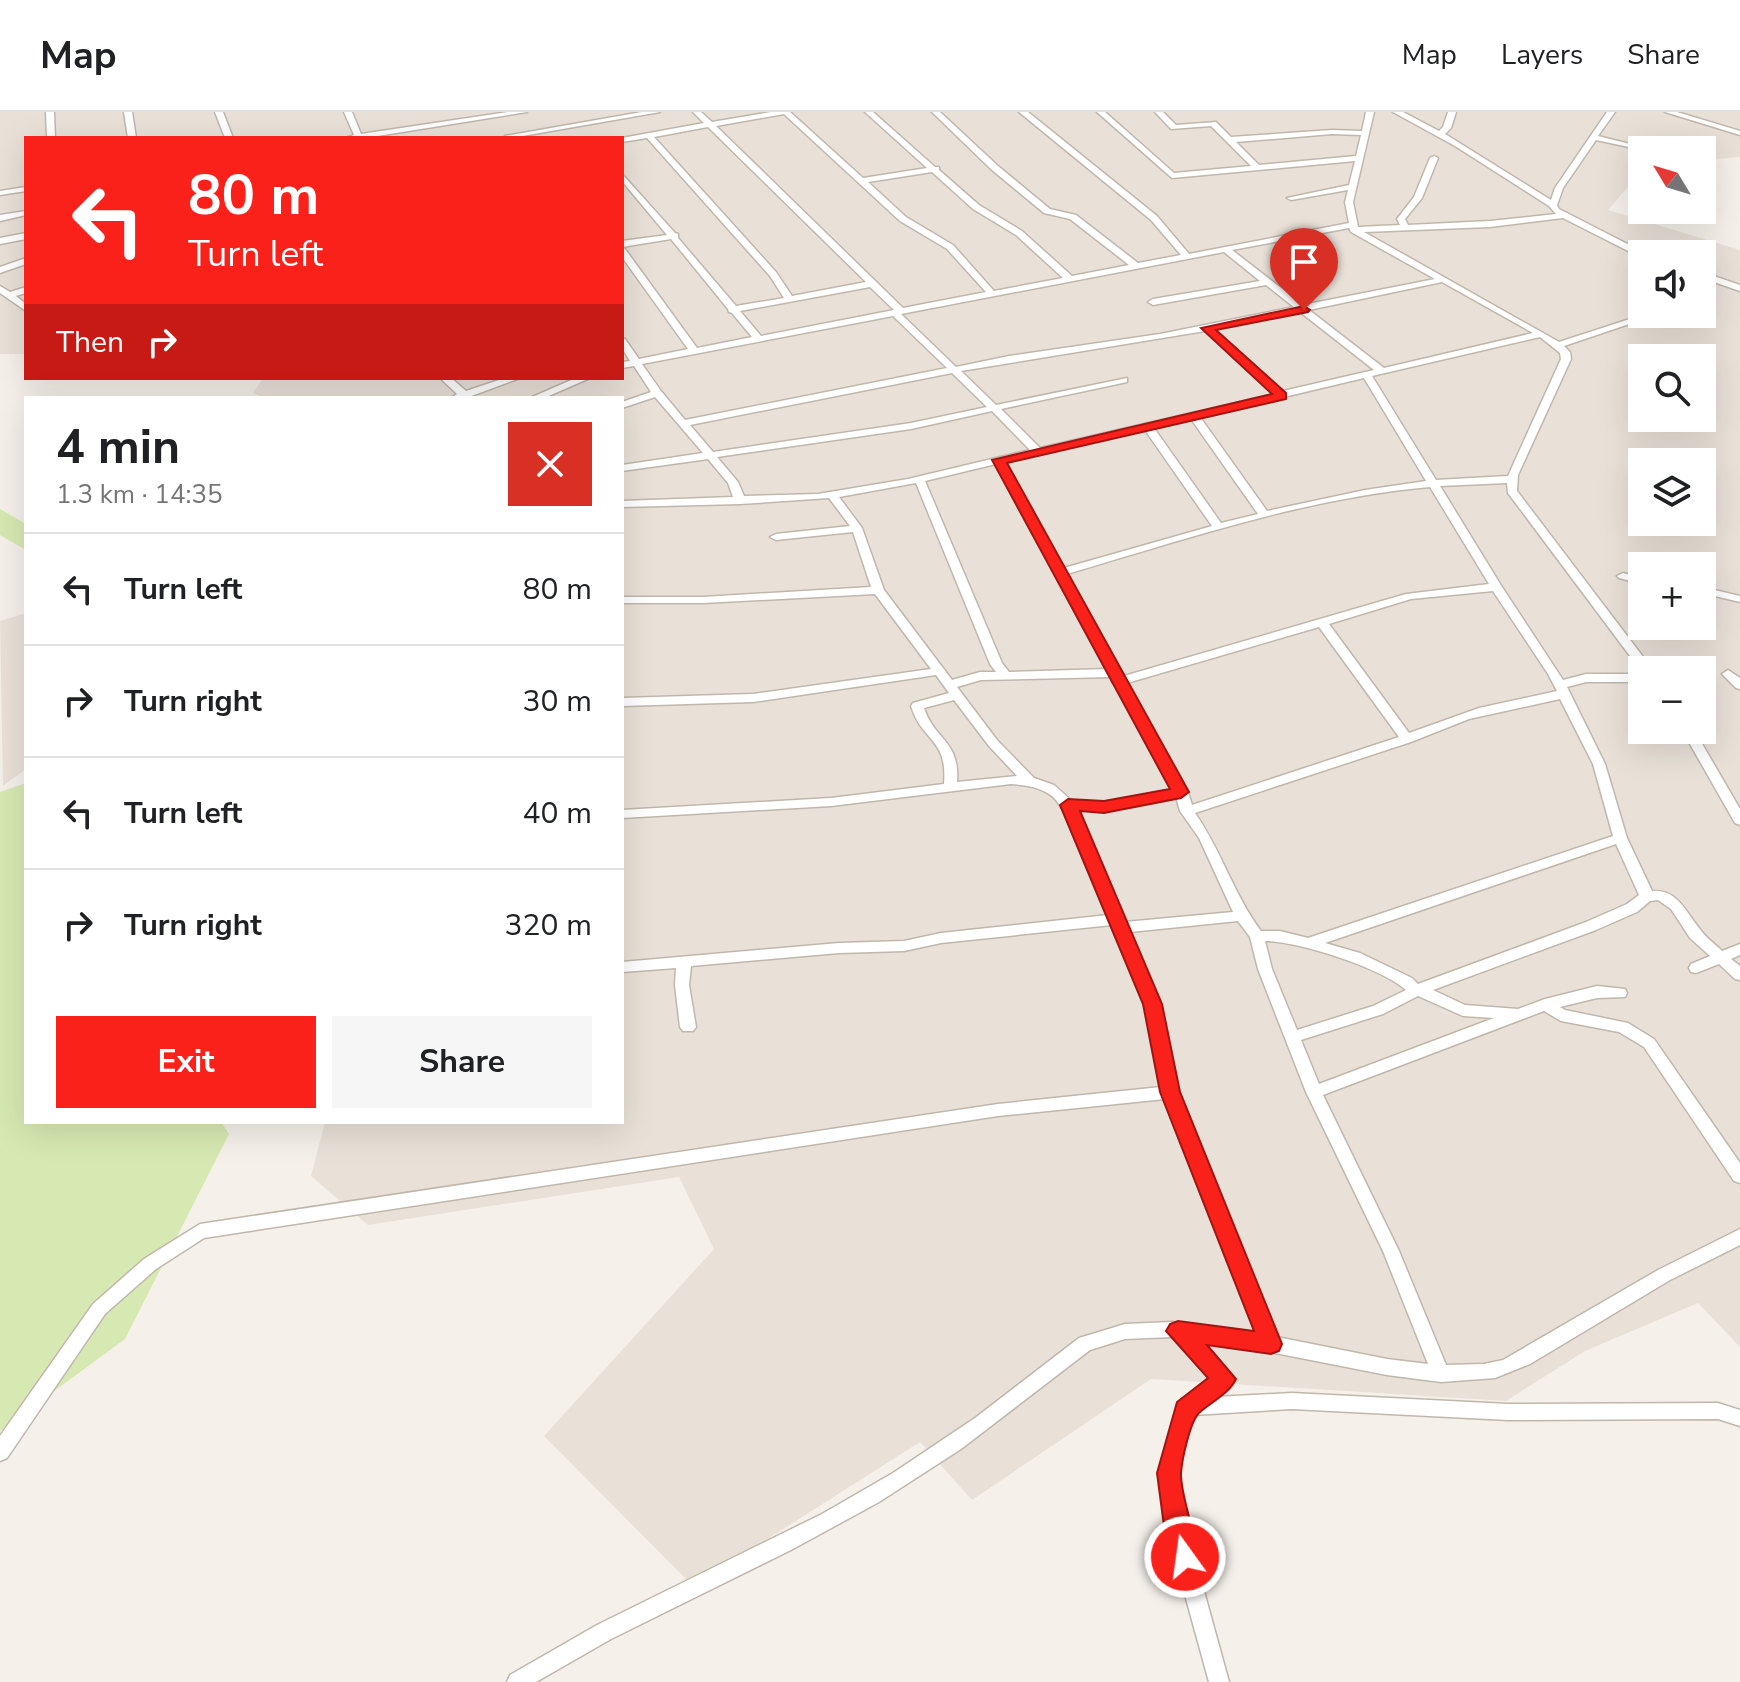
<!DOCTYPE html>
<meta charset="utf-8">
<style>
body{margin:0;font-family:"Nunito Sans",sans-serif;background:#f6f6f6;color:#202124;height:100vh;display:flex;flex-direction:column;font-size:30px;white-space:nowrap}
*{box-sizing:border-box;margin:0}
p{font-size:26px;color:#757577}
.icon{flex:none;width:44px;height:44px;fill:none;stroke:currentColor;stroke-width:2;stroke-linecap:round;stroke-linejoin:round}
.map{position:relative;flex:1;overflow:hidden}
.sheet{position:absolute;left:24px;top:284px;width:600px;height:728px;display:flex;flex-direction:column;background:#fff;border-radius:0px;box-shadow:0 8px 32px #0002}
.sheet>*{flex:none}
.top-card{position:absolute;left:24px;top:24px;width:600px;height:244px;border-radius:0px;box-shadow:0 8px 32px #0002;background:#fa211b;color:#fff;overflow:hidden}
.needle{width:52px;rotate:308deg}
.fabs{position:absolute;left:1628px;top:24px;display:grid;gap:16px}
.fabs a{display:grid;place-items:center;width:88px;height:88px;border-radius:0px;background:#fff;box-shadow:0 8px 32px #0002;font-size:40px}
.pin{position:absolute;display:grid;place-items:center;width:68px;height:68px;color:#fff;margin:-82px -34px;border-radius:50% 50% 50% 0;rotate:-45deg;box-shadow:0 0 8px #0007}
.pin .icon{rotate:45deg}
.me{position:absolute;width:88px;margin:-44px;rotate:346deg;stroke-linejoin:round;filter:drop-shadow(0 0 6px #0008)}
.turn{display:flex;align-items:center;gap:28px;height:168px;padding:0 32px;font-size:36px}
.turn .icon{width:104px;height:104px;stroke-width:2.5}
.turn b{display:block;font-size:56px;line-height:68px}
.then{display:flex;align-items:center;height:76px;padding:0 32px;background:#0003;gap:16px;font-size:30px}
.round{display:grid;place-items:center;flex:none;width:84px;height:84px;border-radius:0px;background:#f6f6f6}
.overview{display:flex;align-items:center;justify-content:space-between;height:136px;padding:0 32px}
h1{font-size:48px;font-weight:700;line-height:60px}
.primary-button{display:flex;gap:16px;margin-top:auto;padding:16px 32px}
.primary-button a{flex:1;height:92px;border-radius:0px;background:#fa211b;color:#fff;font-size:32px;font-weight:700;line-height:92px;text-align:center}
.primary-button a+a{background:#f6f6f6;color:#202124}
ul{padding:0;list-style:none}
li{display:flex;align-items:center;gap:24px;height:112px;padding:0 32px;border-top:2px solid #e0e0e0}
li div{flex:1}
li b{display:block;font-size:30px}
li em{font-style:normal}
header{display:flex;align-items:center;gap:48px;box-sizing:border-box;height:112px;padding:0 40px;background:#fff;border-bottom:2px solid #e0e0e0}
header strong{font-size:38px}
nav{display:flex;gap:44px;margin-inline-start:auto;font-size:28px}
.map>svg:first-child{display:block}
.residential{fill:#e9e1d8;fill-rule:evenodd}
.green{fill:#d7e9b2}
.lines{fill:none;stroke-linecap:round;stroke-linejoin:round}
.minor-casing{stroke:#c0b7ac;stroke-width:3}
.minor{fill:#fff;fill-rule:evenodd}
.route{fill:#fa211b;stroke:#a21512;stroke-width:2}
</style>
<header>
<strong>Map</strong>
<nav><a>Map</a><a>Layers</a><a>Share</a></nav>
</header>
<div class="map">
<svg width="1740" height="1570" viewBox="0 0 1740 1570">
<rect width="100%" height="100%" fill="#f5f0ea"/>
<path class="residential" d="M0,0H1740V45L1702,48V38H1642V59L1608,98L1740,138V1235L1698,1191L1585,1239L1506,1289L1151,1267L972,1388L920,1330L714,1461L687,1468L544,1324L714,1137L679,1065L368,1113L311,1064L325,1010H622V286H265L253,281L263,266H622V26H26V242H0ZM1642,142H1702V202H1642ZM1642,246H1702V306H1642ZM1642,350H1702V410H1642ZM1642,454H1702V514H1642ZM1642,558H1702V618H1642Z
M26,501V657L3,674L0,509Z"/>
<path class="green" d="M0,397L26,412V438L0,423Z
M26,671V1010H221L229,1022L125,1227L0,1319V680Z"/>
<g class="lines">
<g class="minor-casing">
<path id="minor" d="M46,0H54L55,26H47Z
M124,0H132L136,26H128Z
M215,0H223L233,26H225Z
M344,0H352L361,22L508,0H527L365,26H346L354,23Z
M642,0H660L511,26L505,24Z
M693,0H701L712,10L771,0H790L863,66L927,56L865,0H873L935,55H939V58L979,93L1022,119L1072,164L1129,153L1070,107L1044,101L992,58L932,0H940L998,54L1050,97L1076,103L1138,151L1181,143L1151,108L1019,0H1028L1157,104L1189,142L1349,111L1345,90L1348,78L1291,88L1287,86L1349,73L1355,49L1172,66L1097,0H1105L1174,61L1251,54L1211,14L1171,17L1155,0H1163L1176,13L1216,10L1231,25L1332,18L1362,19L1366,0H1374L1353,90L1358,115L1400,113L1397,107L1414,85L1430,46L1434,44L1438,46L1422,86L1405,107L1408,113L1490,109L1556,102L1549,94L1455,34L1393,0H1403L1439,19L1443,15L1448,0H1456L1451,16L1445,22L1551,88L1555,76L1607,0H1615L1598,24L1642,35L1638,37L1596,28L1563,76L1557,93L1559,97L1645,141L1642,142V146L1563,106L1490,115L1364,120L1559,230L1633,206L1641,208L1564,234L1570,240L1571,247L1518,363L1517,379L1653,558L1642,560L1508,381L1507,371L1440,374L1502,475L1563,568L1586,562H1642V570H1586L1567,575L1605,652L1627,726L1652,779C1677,777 1685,799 1699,816C1705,825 1715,832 1722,839L1740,832V843L1731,847L1740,854V868L1735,867L1719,852L1696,861L1691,860L1689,856L1691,852L1710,844L1690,826L1671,797L1658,788L1650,789L1637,800L1596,818L1433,878L1465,893L1518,897L1545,887L1597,874L1625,877L1627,881L1625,885L1597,886L1560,895L1565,898L1628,911L1654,927L1740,1051V1071L1734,1069L1644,935L1619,920L1561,909L1544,899L1323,983L1399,1139L1446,1253L1484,1252L1503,1248L1658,1158L1740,1117V1133L1670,1168L1530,1252L1495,1266L1441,1270L1387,1263L1224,1231L1198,1228L1230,1261L1233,1267L1230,1273L1215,1285L1292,1281L1508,1292L1718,1291L1740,1298V1314L1718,1307L1508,1308L1292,1297L1193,1303L1178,1361L1186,1414L1229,1570H1209L1166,1414L1160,1361L1179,1292L1211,1266L1172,1225L1125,1227L1090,1238L961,1337L879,1390L791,1438L611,1527L536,1570H507L510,1563L597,1513L822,1402L893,1361L975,1306L1079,1226L1125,1212L1172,1210L1258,1221L1165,987L998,1004L204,1126L156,1157L105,1202L7,1346L0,1349V1324L93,1192L144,1147L200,1112L998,992L1161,975L1146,892L1112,813L941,831L904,839L839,841L691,854L689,873L696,915L693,919H683L680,915L675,873L676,856L622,860V850L839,831L904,829L941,821L1108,803C1097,777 1070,699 1052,684C1040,675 1026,673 1011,672L831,694L622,706V698L831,686L944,672C948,626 922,630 911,594L913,591L949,581L936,563L753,590L622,594V586L753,582L931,557L875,482L703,491H622V485H703L871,475L853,420L776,428L770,425L776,422L850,414L829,386L740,392L622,395V389L733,385L728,371L708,347L622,359V353L703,341L655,285L622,296V290L651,280L634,254L622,256V250L630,249L622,236V226L625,227L639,247L688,237L622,145V136L625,137L697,236L752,225L732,201L729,200L728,197L671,127L622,135V129L667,123L622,69V62L675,121L678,122V126L736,194L784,186L770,164L647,26L622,30V26L704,11ZM784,2L900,109L947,137L986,180L903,196L716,14ZM708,15L866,170L792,184L776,160L654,25ZM1332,22L1361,23L1356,44L1259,53L1236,30ZM932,60L973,97L1016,123L1063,166L994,179L953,133L906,105L868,70ZM1349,116L1351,120L1435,167L1303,193L1232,138ZM1224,140L1260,169L1153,187L1148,190L1153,193L1266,173L1294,195L1160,222L1009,244L956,255L901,202ZM1442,170L1533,221L1384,256L1309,198ZM870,175L894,198L761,224L740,199ZM1299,199L1374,258L1283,279L1213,217ZM893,204L947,256L685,308L661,279L642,252ZM1205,219L1274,282L1040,336L1001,297L1127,270V266L996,293L961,259ZM1540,225L1560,241L1561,247L1508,364L1436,368L1372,264ZM952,261L987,295L911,311L713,340L690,313ZM1364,266L1426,369L1365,378L1267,399L1200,305ZM992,299L1030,338L908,367L818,382L744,384L738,370L717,345L911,317ZM1191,307L1258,402L1221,411L1154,316ZM1145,318L1212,414L1064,456L1005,350ZM996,352L1108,557L1009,560L1002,551L925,369ZM916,371L990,552L996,560H980L952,568L884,478L862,416L839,385ZM1430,375L1489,472L1406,482L1124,564L1067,462C1185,427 1306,386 1430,375ZM1493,479L1548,562L1557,579L1479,596L1409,621L1329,512L1411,487ZM1319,515L1399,625L1192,693L1188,680L1127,571ZM1112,565V570L1116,573L1173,677L1104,691L1072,689L1054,673L1034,666L997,628L957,575L981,568ZM1560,587L1593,652L1613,724L1308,826L1280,819H1261C1234,783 1221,738 1195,701L1411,630L1469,607ZM954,588L989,634L1017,664L957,670C960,628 935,629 924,596ZM1176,685L1180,699L1199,726L1233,800L1125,810L1077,698L1104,699ZM1616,732L1639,783L1627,792L1586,810L1418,872L1412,866L1360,841L1325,831ZM1238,809L1250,825L1258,857L1306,980L1383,1139L1428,1252L1387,1247L1277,1225L1178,980L1160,892L1130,820ZM1265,829C1298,829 1382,856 1406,878L1373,894L1297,918L1272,857ZM1418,884L1463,904L1494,906L1319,972L1301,928L1383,902Z
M1665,0H1677L1740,19V23Z
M26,75V79L0,83V79Z
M26,99V103L0,109V103Z
M26,121V127L0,132V126Z
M26,146V152L0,161V155Z
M1702,160L1740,173V179L1702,166Z
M0,174L10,180L26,175V181L16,184L26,192V199L0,181Z
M440,266H451L466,279L505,266H520L466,286H451L457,282Z
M576,266H590L544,286H530Z
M1623,461L1642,466V472L1619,466L1617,464Z
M1702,475L1740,484V490L1702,481Z
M1728,558L1740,566V577L1736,576L1722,562Z
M1682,618H1694L1740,697V713L1735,711Z"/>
</g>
<use href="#minor" class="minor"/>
</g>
<path class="route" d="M1304,194L1310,198L1308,200L1216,218L1286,281V287L1007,351L1189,680L1181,686L1104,701L1080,699L1162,892L1180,980L1282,1232L1279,1239L1271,1242L1207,1233L1236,1267C1229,1282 1211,1290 1199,1301C1190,1310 1182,1347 1181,1361C1180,1387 1202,1433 1194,1453L1185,1457L1176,1453L1164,1414L1157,1361L1177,1290L1208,1266L1166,1219L1170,1212L1178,1209L1254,1219L1160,980L1143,892L1060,693L1068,687L1104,689L1170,677L992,348L1272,282L1201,216Z"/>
</svg>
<div class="fabs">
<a><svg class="needle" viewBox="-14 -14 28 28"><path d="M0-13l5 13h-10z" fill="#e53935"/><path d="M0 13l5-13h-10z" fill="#757577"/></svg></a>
<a><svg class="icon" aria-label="sound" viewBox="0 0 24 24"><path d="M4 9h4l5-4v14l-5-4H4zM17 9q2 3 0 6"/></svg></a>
<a><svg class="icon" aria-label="search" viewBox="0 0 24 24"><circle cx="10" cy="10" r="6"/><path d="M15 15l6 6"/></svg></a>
<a><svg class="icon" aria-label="layers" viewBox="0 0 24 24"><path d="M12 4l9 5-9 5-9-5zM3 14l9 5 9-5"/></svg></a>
<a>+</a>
<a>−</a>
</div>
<div class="pin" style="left:1304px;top:198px;background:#d93025"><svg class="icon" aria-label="arrive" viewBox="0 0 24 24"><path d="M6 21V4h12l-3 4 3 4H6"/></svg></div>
<svg class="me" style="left:1185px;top:1445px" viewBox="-20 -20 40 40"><circle r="17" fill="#fa211b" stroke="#fff" stroke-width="3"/><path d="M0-11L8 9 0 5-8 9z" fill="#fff"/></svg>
<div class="top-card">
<div class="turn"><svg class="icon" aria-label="left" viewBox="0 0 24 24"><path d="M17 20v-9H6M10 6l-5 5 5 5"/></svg><div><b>80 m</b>Turn left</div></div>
<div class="then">Then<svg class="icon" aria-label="right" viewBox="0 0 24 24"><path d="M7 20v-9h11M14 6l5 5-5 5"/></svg></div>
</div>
<section class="sheet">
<div class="overview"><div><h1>4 min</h1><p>1.3 km · 14:35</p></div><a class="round" style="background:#d93025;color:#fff"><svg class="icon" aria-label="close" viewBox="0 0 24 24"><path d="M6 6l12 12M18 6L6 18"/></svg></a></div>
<ul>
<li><svg class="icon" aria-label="left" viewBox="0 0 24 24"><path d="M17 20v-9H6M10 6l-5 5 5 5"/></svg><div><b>Turn left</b></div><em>80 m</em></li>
<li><svg class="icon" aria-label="right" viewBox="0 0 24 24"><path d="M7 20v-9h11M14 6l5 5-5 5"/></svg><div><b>Turn right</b></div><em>30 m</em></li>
<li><svg class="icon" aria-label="left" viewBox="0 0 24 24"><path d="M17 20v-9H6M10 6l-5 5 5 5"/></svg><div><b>Turn left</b></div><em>40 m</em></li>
<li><svg class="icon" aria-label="right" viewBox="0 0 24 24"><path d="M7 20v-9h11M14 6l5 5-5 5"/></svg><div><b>Turn right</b></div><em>320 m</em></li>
</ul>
<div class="primary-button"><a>Exit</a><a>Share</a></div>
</section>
</div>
